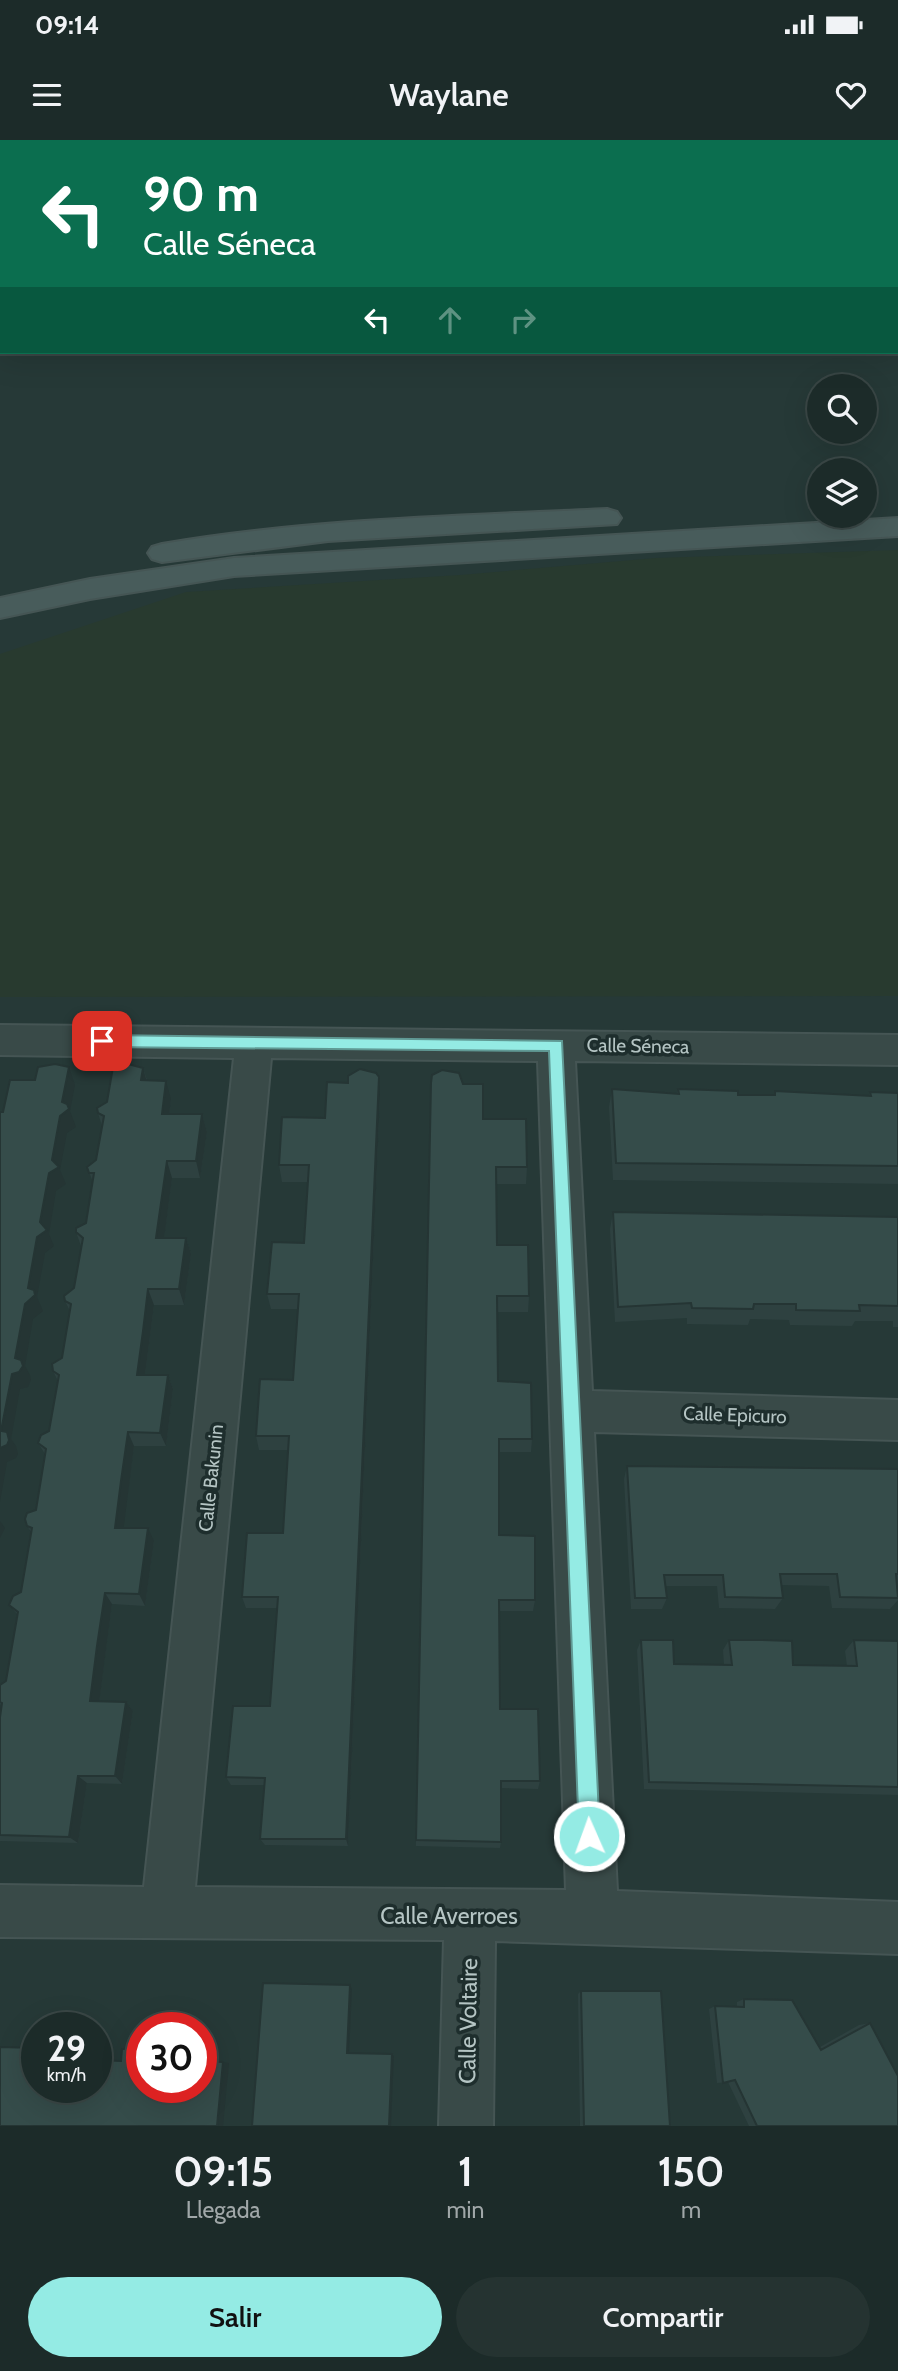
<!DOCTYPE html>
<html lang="es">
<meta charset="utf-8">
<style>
body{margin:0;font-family:Cabin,sans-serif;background:#253331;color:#f1f3f6;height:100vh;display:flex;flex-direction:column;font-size:26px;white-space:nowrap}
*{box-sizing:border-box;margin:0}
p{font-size:23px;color:#a0a7a8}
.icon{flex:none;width:38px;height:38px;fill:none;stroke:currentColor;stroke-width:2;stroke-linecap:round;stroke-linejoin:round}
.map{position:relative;height:1986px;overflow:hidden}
.details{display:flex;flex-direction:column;background:#1c2b29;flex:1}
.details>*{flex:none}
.guide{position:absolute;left:0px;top:0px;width:900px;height:214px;box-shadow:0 7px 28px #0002,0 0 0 2px #3a4746;background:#0b6e4f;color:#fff;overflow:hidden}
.buttons{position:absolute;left:807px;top:234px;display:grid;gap:14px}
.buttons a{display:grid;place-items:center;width:70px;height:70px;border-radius:50%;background:#1c2b29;box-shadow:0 7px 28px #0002,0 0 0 2px #3a4746;font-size:35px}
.speed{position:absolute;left:21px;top:1872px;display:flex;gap:14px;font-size:35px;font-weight:700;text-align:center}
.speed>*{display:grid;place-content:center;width:91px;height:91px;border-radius:50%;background:#1c2b29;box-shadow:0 7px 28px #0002,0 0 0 2px #3a4746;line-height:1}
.speed small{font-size:18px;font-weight:400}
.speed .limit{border:10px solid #d22;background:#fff;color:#111}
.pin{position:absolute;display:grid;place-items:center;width:60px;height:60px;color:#fff;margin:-30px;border-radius:14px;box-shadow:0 4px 10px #0006}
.me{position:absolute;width:77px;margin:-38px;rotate:358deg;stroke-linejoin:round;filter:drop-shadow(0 0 5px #0008)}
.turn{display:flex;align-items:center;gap:24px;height:147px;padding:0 28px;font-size:32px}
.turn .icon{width:91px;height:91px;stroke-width:2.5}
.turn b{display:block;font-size:49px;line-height:60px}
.lanes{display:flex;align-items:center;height:66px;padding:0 28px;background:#0003;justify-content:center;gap:35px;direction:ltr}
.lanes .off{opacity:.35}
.eta{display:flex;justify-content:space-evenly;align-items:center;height:119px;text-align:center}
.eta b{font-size:42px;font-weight:600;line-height:49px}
.button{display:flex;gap:14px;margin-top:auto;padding:14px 28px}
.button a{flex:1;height:80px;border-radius:42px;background:#94ebe4;color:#111;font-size:28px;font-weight:600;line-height:80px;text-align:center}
.button a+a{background:#253331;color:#f1f3f6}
.status{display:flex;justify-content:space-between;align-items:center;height:49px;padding:0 35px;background:#1c2b29;direction:ltr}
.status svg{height:19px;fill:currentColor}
header{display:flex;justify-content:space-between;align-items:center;height:91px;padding:0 28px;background:#1c2b29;font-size:32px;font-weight:600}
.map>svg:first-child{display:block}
.green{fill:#283a2f}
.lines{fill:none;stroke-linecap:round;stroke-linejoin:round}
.street-casing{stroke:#455554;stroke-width:4}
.secondary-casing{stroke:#455554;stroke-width:4}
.street{fill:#394a48;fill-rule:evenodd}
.secondary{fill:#485c5b;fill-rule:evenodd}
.wall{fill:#2e4140}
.shaded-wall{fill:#253534}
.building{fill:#354c4a;stroke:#253534;stroke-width:2}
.route{fill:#94ebe4;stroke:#609994;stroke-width:2}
.labels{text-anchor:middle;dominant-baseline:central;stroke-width:7;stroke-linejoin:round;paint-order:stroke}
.street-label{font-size:19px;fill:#b5c5c4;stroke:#1e2e2d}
.near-street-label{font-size:23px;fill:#b5c5c4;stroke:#1e2e2d}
</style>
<div class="status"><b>09:14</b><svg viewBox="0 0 49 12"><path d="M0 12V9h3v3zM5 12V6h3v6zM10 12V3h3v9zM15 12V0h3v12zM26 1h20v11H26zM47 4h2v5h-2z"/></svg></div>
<header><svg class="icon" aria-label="menu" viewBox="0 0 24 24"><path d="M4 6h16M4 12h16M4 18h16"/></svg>Waylane<svg class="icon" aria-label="heart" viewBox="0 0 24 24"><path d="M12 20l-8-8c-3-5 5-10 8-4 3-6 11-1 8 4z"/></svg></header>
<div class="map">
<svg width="898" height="1986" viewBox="0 0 898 1986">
<rect width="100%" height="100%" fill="#263937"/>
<path class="green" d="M898,410V856L0,857V514L186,452L460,435L656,418Z"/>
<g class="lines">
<g class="street-casing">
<path id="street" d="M0,885L898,895V925L575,921L592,1251L898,1260V1300L594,1292L617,1751L898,1762V1814L495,1801L493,1986H439L444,1800L0,1797V1745L144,1747L234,918L0,915ZM271,918L538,921L566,1750L195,1747Z"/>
</g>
<g class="secondary-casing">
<path id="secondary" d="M159,0H184L158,2Z
M207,0H232L206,2Z
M767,0H795L796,2H768Z
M831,0H859L860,2H832Z
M0,89H2L0,104Z
M607,369L617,372L621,378L617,384L328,401L162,422L152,419L148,413L152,407L162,404C309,379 458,376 607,369Z
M898,378V396L234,436L90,459L0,478V458L90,439L234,418Z"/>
</g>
<use href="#street" class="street"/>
<use href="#secondary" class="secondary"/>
</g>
<path class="wall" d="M143,928L147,940L171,959L169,974H202L207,992L200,1038H172L164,1098H186L191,1114L184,1165H154L145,1235H168L173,1249L166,1306H134L123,1388L154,1401L145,1466L112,1464L99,1562H126L133,1571L122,1644L87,1643L78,1703L0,1701V1577L2,1566L0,1564V1545L6,1541L17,1474L9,1465L21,1452L32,1393L27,1386L36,1370L45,1314L38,1303L49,1291L58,1241L53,1231L62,1218L70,1171L65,1161L74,1148L81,1106L76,1092L86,1083L93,1042L87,1027L96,1020L102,986L98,973L107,962Z
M463,944L483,979L527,1027L526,1044H496L497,1105L529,1156L528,1172H498V1241L532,1299L531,1312H499V1395L535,1460L533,1471H499L500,1569L540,1641L538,1649L501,1648V1702L500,1708L416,1706V1700Z
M612,949L677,954L678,949L738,955H774L775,951L869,956L870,952L898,953V1044L613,1040L609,967Z
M380,955L348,1706L265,1705L260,1699L265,1645H231L226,1637L270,1566L277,1468H246L242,1457L283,1393L288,1310H259L256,1296L293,1240L298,1169H271L267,1154L304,1103L308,1042H282L279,1025L325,978Z
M613,1072L898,1077V1187H893V1181H855L852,1186L790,1185L789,1180L750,1179L748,1185L687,1184V1178L615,1182L610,1089Z
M627,1326L898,1329V1460L890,1469L832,1468L829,1446L781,1445L783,1458L775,1469L719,1468L717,1446H665L667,1458L662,1469H631L624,1339Z
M641,1500L674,1524L724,1525L723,1510L729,1500L793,1525L847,1526L845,1511L854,1500L898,1501V1655L644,1649L637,1510Z
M581,1851L670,1986H580L578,1854Z
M744,1859L820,1907L859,1885L870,1883L898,1986H749L728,1942L717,1943L709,1869L715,1866L737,1867V1862Z"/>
<path class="shaded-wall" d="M69,927L75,945L70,971L76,987L67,993L60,1030L66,1044L56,1051L49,1094L54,1106L45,1113L37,1157L43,1171L33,1179L25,1226L30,1235L31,1240L28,1247L20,1249L11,1299L16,1306L18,1314L16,1318L7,1322L0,1362V1308L1,1291Z
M143,928L148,946L141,940Z
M379,937L380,955L348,1706L346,1699Z
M166,941L171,959L167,992L162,974Z
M202,974L207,992L200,1038L196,1021Z
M167,1021L172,1038L162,1114L156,1098Z
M186,1098L191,1114L184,1165L179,1149Z
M148,1149L154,1165L143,1250L137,1235Z
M168,1235L173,1249L166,1306L160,1293Z
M128,1292L134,1306L122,1401L115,1388Z
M0,1381L5,1388L0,1398Z
M148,1388L154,1401L145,1466L139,1454Z
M105,1453L112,1464L98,1571L90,1561Z
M126,1562L133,1571L122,1644L115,1636Z
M78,1636L87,1643L78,1703L69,1697Z
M350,1845L352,1849L349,1915L347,1913Z
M392,1914L394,1916L391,1986H389Z
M223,1922L229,1923L223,1986H217Z"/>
<path class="building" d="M55,924L69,927L62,962L67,964L69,969L60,976L52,1020L59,1027L49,1033L40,1082L47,1090L37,1097L28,1148L34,1150L35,1155L25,1164L15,1218L21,1220L23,1226L19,1232L12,1234L1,1291L7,1292L9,1300L7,1305L0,1308V972H3L10,940H35L38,927Z
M128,924L143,928L141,940L166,941L162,974H202L196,1021H167L156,1098H186L179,1149H148L143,1191L137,1235H168L160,1293L128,1292L121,1341L115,1388H148L139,1454L105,1453L97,1506L90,1561L126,1562L115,1636H78L69,1697L0,1695V1577L2,1563L0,1562V1545L6,1541L18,1472L9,1465L13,1456L21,1452L32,1388L27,1386L25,1379L27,1373L36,1370L46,1309L38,1303L41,1295L49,1291L59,1235L53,1231L52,1224L62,1218L71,1164L65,1161L64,1156L74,1148L83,1098L76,1092V1088L86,1083L94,1033H89L87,1027L96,1020L104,976L98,973L97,968L107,962L113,927Z
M360,929L376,933L379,937L346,1699H260L265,1638L226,1637L233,1566H270L278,1457H242L247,1393H283L289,1296H256L260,1239L293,1240L299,1154H267L272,1102L304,1103L309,1025H279L282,977L325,978L327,942L348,943V936Z
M442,930L459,933L463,944H483V979H526L527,1027H496L497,1105H528L529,1156H497L498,1241L531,1243L532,1299H499V1395L535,1396V1460H499L500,1569H538L540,1641H501V1702L416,1700L431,943L432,935Z
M612,949L679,954L678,949L738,951V955H775V951L871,956L870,952L898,953V1026L616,1023Z
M613,1072L898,1077V1166L859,1165L860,1171L796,1170V1164H754L753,1169L692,1168L691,1163L618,1167Z
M627,1326L898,1329V1434H896L898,1458L840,1457L837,1434H780L783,1458L725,1457L723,1435H664L667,1458H635Z
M641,1500H673L674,1524L732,1525L729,1500H761L792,1501L793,1525L857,1526L854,1500L898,1501V1647L649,1642Z
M263,1843L350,1845L347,1913L392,1914L389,1986H252Z
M581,1851H661L670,1986H584Z
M744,1859L792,1860L821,1910L870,1883L898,1936V1986H757L735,1940L723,1943L715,1866L744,1867Z
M0,1907L37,1908V1948H96V1920L121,1921L122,1909H142V1948H201V1921L223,1922L217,1986H0Z"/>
<path class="route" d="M102,895L562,901L600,1696L597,1704L589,1707L582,1704L579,1696L549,911L102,907L94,901Z"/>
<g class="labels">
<g class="street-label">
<text transform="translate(638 906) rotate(1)">Calle Séneca</text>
<text transform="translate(735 1275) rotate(2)">Calle Epicuro</text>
<text transform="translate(211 1338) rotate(-84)">Calle Bakunin</text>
</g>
<g class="near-street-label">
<text x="449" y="1776">Calle Averroes</text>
<text transform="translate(468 1881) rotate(-89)">Calle Voltaire</text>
</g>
</g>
</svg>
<div class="buttons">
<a><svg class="icon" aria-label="search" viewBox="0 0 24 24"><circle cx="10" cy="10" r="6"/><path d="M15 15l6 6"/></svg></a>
<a><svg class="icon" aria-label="layers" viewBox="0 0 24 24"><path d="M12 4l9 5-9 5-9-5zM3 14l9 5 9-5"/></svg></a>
</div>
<div class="speed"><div>29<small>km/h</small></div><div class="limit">30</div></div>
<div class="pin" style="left:102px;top:901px;background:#d93025"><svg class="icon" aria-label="arrive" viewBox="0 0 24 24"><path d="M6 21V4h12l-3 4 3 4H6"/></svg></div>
<svg class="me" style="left:589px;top:1696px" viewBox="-20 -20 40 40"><circle r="17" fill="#94ebe4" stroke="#fff" stroke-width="3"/><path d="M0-11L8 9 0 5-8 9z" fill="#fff"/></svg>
<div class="guide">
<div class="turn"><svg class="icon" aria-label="left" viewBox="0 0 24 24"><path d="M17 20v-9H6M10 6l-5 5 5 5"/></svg><div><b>90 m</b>Calle Séneca</div></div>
<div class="lanes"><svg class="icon" aria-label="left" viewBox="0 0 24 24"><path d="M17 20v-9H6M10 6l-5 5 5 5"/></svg><svg class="icon off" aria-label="ahead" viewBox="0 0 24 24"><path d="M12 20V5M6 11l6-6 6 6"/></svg><svg class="icon off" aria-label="right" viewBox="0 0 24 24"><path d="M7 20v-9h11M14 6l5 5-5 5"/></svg></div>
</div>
</div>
<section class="details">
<div class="eta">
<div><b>09:15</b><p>Llegada</p></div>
<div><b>1</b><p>min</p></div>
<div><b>150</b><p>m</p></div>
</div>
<div class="button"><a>Salir</a><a>Compartir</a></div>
</section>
